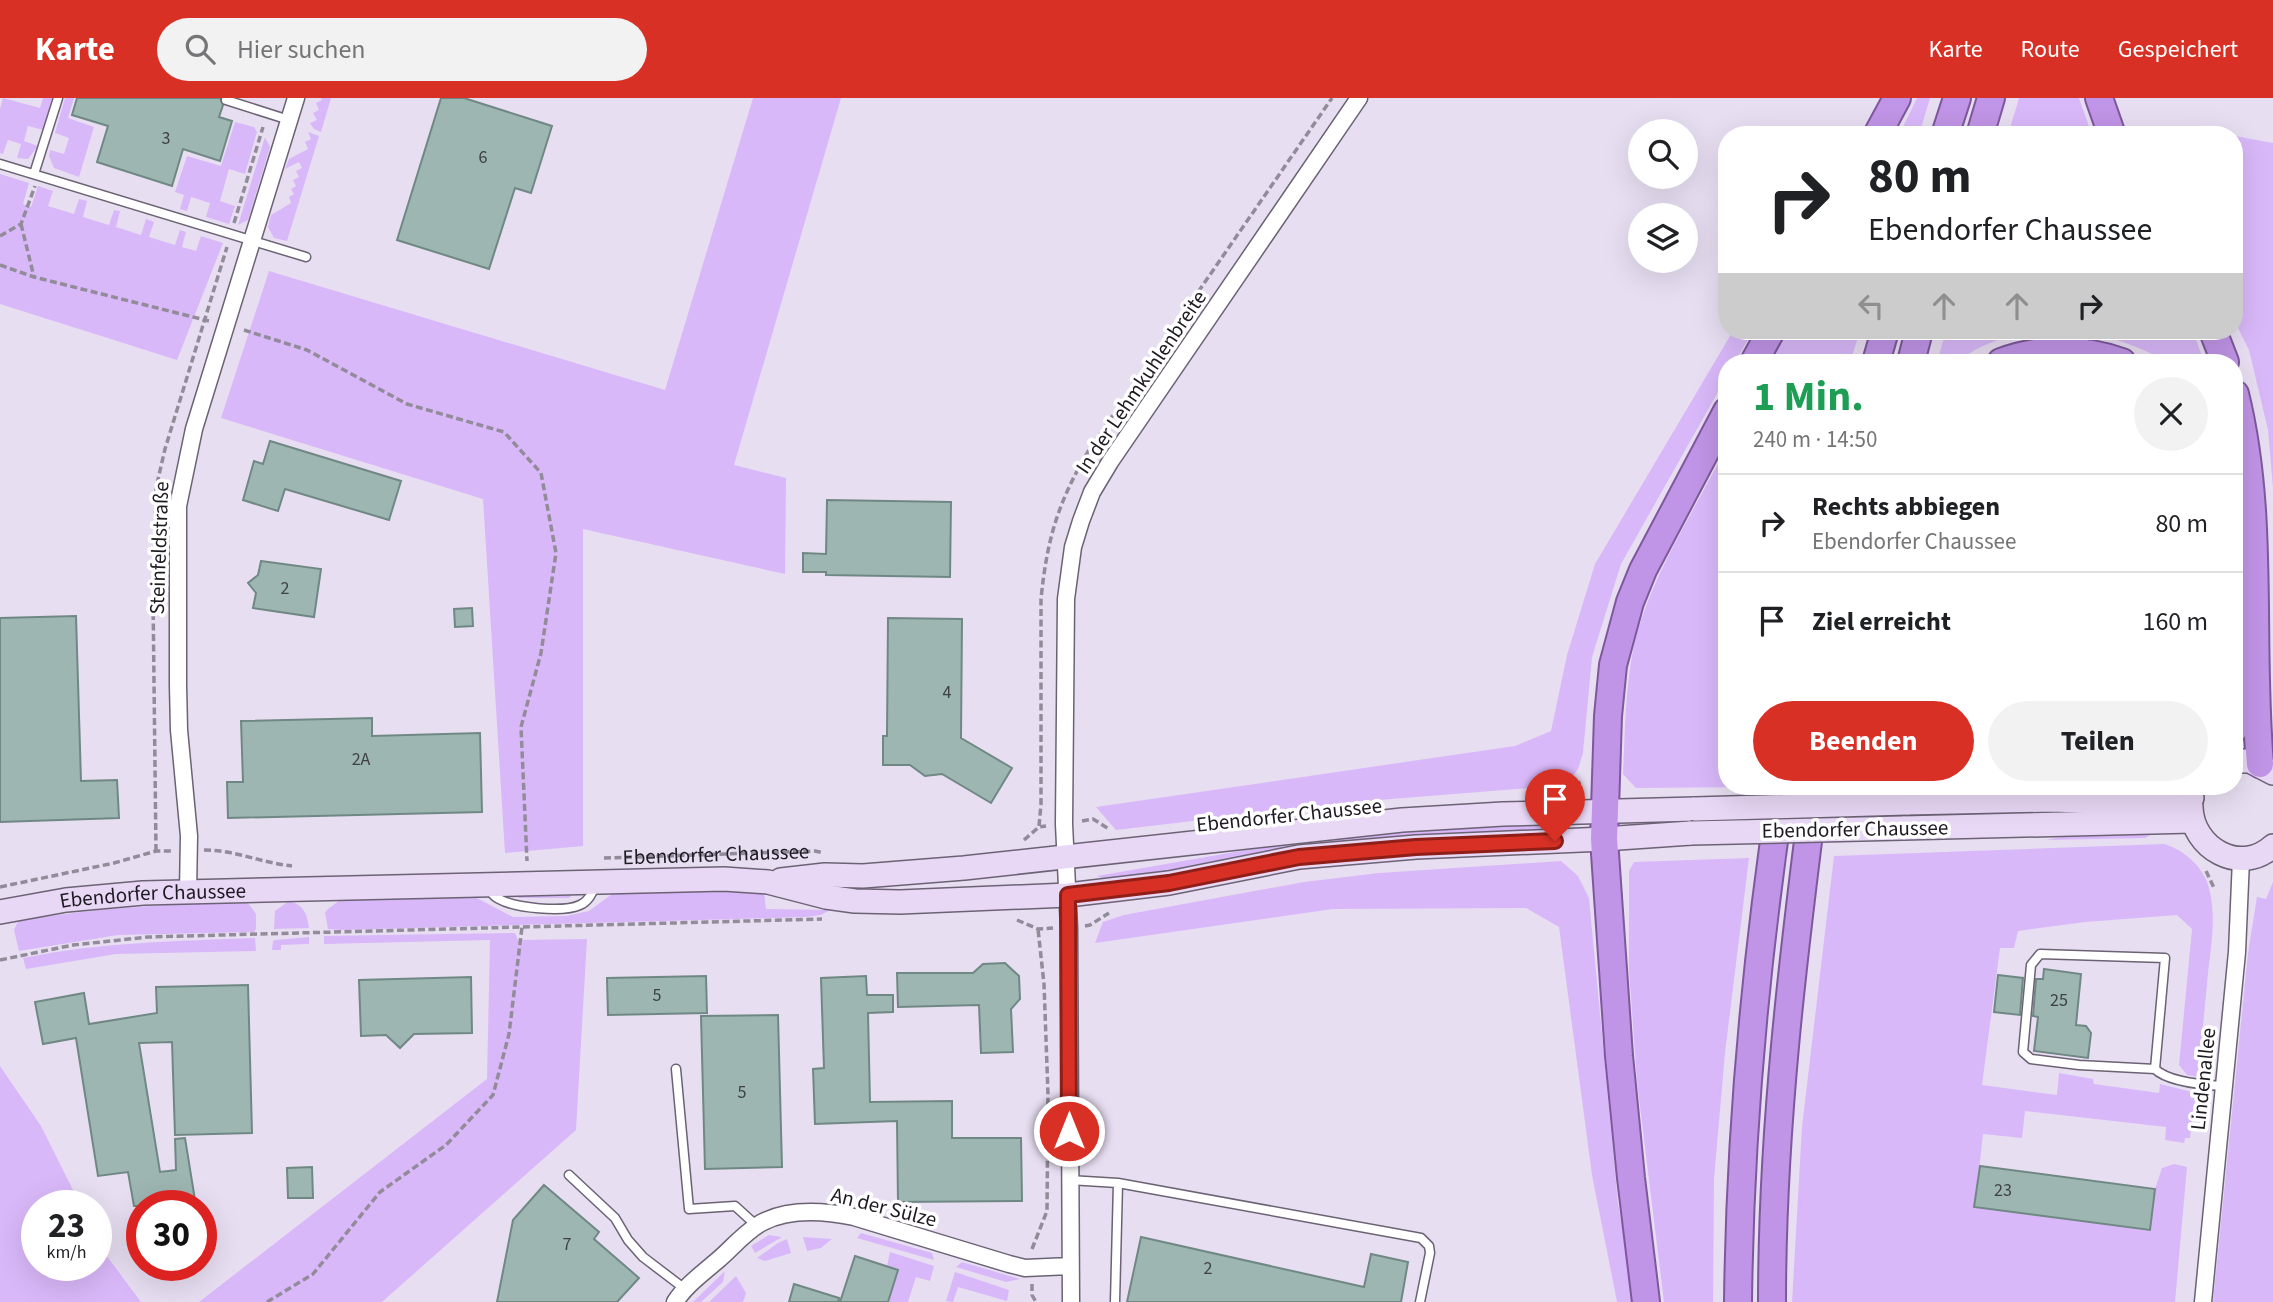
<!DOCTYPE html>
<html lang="de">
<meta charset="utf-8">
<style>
body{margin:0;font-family:"Source Sans 3",sans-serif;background:#f2f2f2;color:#202124;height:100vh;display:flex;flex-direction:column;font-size:26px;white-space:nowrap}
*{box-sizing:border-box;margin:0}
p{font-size:23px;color:#757577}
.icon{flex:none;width:38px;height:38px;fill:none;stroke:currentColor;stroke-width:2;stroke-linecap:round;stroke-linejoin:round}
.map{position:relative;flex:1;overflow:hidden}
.details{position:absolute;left:1718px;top:256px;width:525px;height:441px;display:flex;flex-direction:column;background:#fff;border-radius:28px;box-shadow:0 7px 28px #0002}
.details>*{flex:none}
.banner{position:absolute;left:1718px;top:28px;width:525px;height:214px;border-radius:28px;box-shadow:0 7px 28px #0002;background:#fff;color:#202124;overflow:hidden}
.tools{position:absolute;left:1628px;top:21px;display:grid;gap:14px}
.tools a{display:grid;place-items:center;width:70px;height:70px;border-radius:50%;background:#fff;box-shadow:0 7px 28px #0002;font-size:35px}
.speed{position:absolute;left:21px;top:1092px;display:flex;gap:14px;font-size:35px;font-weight:700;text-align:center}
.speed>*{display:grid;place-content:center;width:91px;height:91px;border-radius:50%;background:#fff;box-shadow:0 7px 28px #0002;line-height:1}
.speed small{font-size:18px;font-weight:400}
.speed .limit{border:10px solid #d22;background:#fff;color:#111}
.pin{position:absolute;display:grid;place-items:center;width:60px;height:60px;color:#fff;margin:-72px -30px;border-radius:50% 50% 50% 0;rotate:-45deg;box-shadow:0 0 7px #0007}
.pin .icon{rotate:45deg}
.me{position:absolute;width:77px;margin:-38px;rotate:0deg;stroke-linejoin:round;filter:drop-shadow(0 0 5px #0008)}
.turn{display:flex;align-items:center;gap:24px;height:147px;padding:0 35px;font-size:32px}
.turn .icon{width:91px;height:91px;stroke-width:2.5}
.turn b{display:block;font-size:49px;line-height:60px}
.lanes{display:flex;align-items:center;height:66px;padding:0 35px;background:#0003;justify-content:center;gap:35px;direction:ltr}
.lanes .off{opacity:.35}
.round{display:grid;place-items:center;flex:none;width:74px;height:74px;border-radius:37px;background:#f2f2f2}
.overview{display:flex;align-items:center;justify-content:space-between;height:119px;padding:0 35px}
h1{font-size:42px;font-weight:700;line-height:52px;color:#1e9e55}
.primary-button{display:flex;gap:14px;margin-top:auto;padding:14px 35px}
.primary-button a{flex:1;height:80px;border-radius:42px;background:#d93025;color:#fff;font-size:28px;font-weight:700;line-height:80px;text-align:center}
.primary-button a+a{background:#f2f2f2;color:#202124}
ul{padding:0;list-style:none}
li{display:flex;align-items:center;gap:21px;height:98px;padding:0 35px;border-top:2px solid #e0e0e0}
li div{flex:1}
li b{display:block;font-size:26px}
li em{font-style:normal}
header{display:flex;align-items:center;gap:42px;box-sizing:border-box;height:98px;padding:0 35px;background:#d93025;color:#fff}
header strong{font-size:33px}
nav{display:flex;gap:38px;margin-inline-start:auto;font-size:24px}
.search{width:490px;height:63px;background:#f2f2f2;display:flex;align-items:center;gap:18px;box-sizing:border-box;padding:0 24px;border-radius:38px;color:#757577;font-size:26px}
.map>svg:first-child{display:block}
.green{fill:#d9b8f9}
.building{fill:#9db6b2;stroke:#708884;stroke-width:2}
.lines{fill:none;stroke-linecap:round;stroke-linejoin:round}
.service-casing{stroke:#6b6273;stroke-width:11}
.minor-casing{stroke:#6b6273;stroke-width:19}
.secondary-casing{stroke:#6b6273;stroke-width:26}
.trunk-casing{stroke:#7e589c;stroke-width:30}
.path{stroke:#928b99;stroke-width:3.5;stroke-dasharray:7 3.5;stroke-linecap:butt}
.service{stroke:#fff;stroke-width:8}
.minor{stroke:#fff;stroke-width:16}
.secondary{stroke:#e8d7f5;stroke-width:23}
.trunk{stroke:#c094e6;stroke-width:26}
.secondary-bridge-casing{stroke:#6b6273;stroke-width:26;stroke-linecap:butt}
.secondary-bridge{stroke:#e8d7f5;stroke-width:23}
.route-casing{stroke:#8d1f18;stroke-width:18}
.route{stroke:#d93025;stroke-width:12}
.labels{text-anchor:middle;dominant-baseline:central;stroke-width:7;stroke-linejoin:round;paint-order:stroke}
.number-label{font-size:18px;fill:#3e4145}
.street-label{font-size:21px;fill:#1e1a21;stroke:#fff}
</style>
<header>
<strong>Karte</strong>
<div class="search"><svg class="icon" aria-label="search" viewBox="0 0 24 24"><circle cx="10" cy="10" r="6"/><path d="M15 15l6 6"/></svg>Hier suchen</div>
<nav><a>Karte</a><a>Route</a><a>Gespeichert</a></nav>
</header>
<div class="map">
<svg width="2273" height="1204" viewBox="0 0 2273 1204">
<rect width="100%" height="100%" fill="#e8def2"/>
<path class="green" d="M3,0L40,10L43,0H52L43,32L28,28L24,43L38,48L28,61L17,60L21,46L8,42L3,56L0,55V11Z
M65,0H74L68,20L94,29L79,79L54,70L49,58L50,52L64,56L69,40L55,35Z
M321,0H331L321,34L314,31L310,25L317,22L313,15L319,12L316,5L322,2Z
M753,0H841L734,367L786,380L785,476L583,431V748L505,755L483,401L221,320L269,173L665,292Z
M1917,0H1930L1919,37H1899Z
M2019,0H2079L2092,37H2008Z
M235,24L254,29L257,34L245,76L229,71L220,103L235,108L229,126L206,119L210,105L191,99L187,113L180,111L184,97L175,94L187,58L221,68Z
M308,34L319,38L287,143L274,140L268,129L271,117L291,105L289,99L294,96L291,91L296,88L293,82L299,79L296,73L302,70L299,64L285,71L289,61L308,51L305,44L311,41Z
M2235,38L2273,45V390L2268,332L2249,252L2235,224Z
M265,39L270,49L248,122L238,127Z
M0,76L29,85L23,106L31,109L38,88L53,93L48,108L74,116L79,101L87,103L83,119L109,127L114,112L120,113L116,129L141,137L146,121L154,124L149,139L175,147L180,132L186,134L182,149L196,153L201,138L223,145L177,262L0,206Z
M1733,233H1753L1735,264H1727V278L1621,466L1592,559L1583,655L1578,671L1566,687L1354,704L1116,732L1096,709L1515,648L1551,633L1567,557L1595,466Z
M1786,233H1860L1850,264H1769Z
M1946,233H2193L2204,264C2192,264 2178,267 2166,264C2161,263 2162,262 2158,259C2147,253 2134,248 2123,244C2072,226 2001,228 1958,264H1937Z
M1727,348V688L1757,689L1636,690L1623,676C1625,637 1625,597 1632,558C1646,483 1694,415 1727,348Z
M2149,688L2153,693L2081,696L2056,689Z
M2059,712L2153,717L1904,722L1905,717Z
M1560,725V733L1104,781L1097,778L1309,741L1377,734Z
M2154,729L2152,736L2145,740L2046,742L2078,735Z
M2164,746C2185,752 2206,771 2210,794C2216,821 2211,849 2208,875C2205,910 2201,944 2198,979L2187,977L2179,967L2192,831L2177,817L2085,824L2018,833L2014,850H2000L1982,987L2057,997L2059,975L2093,981L2094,986L2159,995L2160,986L2196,995L2190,1040H2185L2184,1045L2165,1042L2166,1029L2025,1013L2022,1040L1983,1036L1975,1109L2150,1131L2155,1091L2162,1070L2174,1066L2187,1069L2175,1204H1792L1802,1029L1834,758Z
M1749,760L1725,955L1714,1081L1713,1204H1664L1637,984L1629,872V773L1634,764Z
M1561,763L1578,778L1589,800L1618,1105L1635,1204H1617L1592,1077L1559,829L1526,810L1333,811L1095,845L1103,824L1124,817L1304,784L1379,775Z
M2273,784V1204H2213L2248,855L2257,799L2266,801Z
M730,791L764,794L766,811L830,812L821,817L805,819L341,832L328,831L325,815L328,811L340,802L473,798L513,819L566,818L589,813L612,796Z
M573,796L569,800H519L517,797Z
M289,803C304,807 307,816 309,830L274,831L275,813Z
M248,805L256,816V831L254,834L118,837L19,853L14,832L18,823C94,810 171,805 248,805Z
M515,835L518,842L587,841L576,1032L382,1204H199L487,981L490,842L324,846V838Z
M309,839V846L281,847V852H272L273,843L275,842Z
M255,840L256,853L116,856L26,871L23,860C100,844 178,843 255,840Z
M0,968L41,1028L81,1108H37V1167H96V1138L106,1157L141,1204H0Z
M861,1135L932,1155L934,1162L857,1140Z
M769,1137L782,1139L755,1155L751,1148Z
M803,1139L832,1141L821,1150L807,1153Z
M787,1141L791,1155L765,1163L757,1160L778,1145Z
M890,1154L934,1168L930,1183L916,1179L908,1204H888L898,1172L887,1168Z
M962,1164L1020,1181L1006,1184L956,1169Z
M725,1173L723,1184L701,1204H693Z
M955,1174L1009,1192L1007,1203L958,1189L953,1204L946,1203Z
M736,1178L746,1195L743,1204H709Z"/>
<path class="building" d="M77,0H220L223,7L219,19L232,23L220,63L183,51L172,88L97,64L108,28L72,17Z
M441,0H464L552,28L531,95L515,90L489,171L397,142Z
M270,343L401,383L389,422L285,391L278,413L243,402L254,363L263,366Z
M827,402L951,404L950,479L826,477V474H803V455L826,456Z
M261,463L321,471L314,519L253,510L256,495L248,485L258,477Z
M472,510L473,528L455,529L454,511Z
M76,518L81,683L117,682L119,720L0,724V520Z
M888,520L962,521L961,640L1012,670L991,705L942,676L925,678L910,667H883V638H887Z
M372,620V638L480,635L482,714L228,720L227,684H243L241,623Z
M1005,865L1019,878L1020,901L1011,911L1013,954L981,955L979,907L898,909L897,875H973L983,866Z
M2044,871L2081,876L2076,927L2086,928L2091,935L2088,960L2034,953L2038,919L2033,918L2036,881H2043Z
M1998,877L2023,880L2020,917L1994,914Z
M706,878L707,915L608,917L607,880Z
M866,878L867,897H893V914L868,915L870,1004L952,1003V1040H1021L1022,1103L898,1104L897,1023L815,1026L813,971L824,970L821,880Z
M471,879L472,935L414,936L400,950L386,937L361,938L359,882Z
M248,887L252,1035L175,1037L172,944L139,945L160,1074L176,1072L175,1041L185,1040L196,1108H134L128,1074L98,1078L76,940L43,946L35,904L84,895L89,926L157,915L156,889Z
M778,917L782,1069L705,1071L701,918Z
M1980,1068L2155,1091L2150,1132L1974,1109Z
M312,1069L313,1100H288L287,1070Z
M544,1087L599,1134L594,1141L639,1180L617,1204H497L513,1122Z
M1141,1139L1364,1189L1371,1156L1408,1164L1401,1204H1127Z
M855,1158L898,1172L888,1204H840Z
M794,1186L839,1200L838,1204H789Z"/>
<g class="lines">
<g class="service-casing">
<path id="service" d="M226,2L289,22
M0,66L306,159
M34,76L58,0
M487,790C491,794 494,799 499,801C515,810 563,815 580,807C589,803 592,795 596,786
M676,971L689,1111L735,1108L757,1128
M2155,971L2079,967L2031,961L2023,954L2031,867L2040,856L2165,860L2155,971C2168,984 2205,987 2223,988
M569,1077L615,1120L628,1142L643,1159L685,1191
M1069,1082L1118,1085L1421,1140L1429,1148L1430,1155L1420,1204
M1115,1204L1118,1085"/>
</g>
<g class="minor-casing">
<path id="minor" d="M188,793L189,738L179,632L178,587V408L194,331L296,0
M675,1204C686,1187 703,1175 718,1162C732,1150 747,1132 763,1124C791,1110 825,1113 854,1119L1009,1166L1025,1170L1070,1168
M1071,1204L1069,830L1064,726L1066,501L1073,449L1081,423L1092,394L1110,364L1359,0
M2203,1204L2237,854L2241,761"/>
</g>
<g class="secondary-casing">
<g id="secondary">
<path d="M2235,663H2250L2273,675"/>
<path d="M1906,705L2050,702L2118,704L2192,700"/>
<path d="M2191,709C2192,750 2240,778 2273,748"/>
<path d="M1903,730L2192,723"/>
<path d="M781,782L825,777L863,778L964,770L1402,722L1503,716L1695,711"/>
<path id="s2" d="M0,814L66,802L143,795L724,781L768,784L826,799L855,803L900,804L1068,797L1169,785L1299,759L1416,749L1604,741L1691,735"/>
</g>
</g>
<g class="trunk-casing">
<path id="trunk" d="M2099,0L2112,37
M1877,37L1897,0
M1945,37L1957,0
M1980,37L1991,0
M2213,233L2225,264
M1754,264L1771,233
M1876,264L1885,233
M1911,264L1919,233
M2001,264C2041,249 2083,250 2122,264
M2235,296C2265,417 2249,543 2260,666
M2235,630L2240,570
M1646,1204L1631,1080L1619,958L1604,741L1608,618L1613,567L1630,504L1643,472L1727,313
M1738,1204C1740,1031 1756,859 1782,688
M1772,1204C1772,1031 1793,859 1815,688"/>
</g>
<g class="path">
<path d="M234,125L263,29"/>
<path d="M21,126L34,179"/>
<path d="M0,138L21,126L35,88"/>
<path d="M0,167L34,179L209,223"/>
<path d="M244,232L307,252L407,306L504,334L541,375L556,455L541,555L521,629L527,763"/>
<path d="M1565,692L1583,683"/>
<path d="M1082,723L1093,721L1109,731"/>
<path d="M1039,728L1041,706V501C1047,441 1058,404 1089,352L1332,0"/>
<path d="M1024,742L1039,729L1046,728"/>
<path d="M204,752C235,752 262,765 292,768"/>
<path d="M156,753L153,499L156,390L165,351L227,149"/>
<path id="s1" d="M604,760L815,753L824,755"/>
<path d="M2206,773L2215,792"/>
<path d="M0,789L114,765L156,753H172"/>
<path d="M1017,822L1038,831L1053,830"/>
<path d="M1085,828L1090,827L1109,815"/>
<path d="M0,862L73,847L148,839L822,821"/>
<path d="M1032,1151L1047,1113L1048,996L1044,886L1038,831"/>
<path d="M1032,1186V1197L1036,1204"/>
<path d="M267,1204L313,1176L380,1094L446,1047L493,997L509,936L522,829"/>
</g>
<use href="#service" class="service"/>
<use href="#minor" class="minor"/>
<use href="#secondary" class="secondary"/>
<use href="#trunk" class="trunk"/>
<g class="secondary-bridge-casing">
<path id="secondary-bridge" d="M1695,711L1906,705
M1691,735L1903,730"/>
</g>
<use href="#secondary-bridge" class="secondary-bridge"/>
</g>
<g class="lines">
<g class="route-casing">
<path id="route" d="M1069,1033L1068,797L1169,785L1299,759L1416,749L1555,743"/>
</g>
<use href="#route" class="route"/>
</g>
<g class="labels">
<g class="number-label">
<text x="166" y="40">3</text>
<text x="483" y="59">6</text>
<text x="285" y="490">2</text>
<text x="947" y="594">4</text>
<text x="361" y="661">2A</text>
<text x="657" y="897">5</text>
<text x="2059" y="902">25</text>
<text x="742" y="994">5</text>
<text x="2003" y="1092">23</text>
<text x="567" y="1146">7</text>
<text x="1208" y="1170">2</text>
</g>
<g class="street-label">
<text transform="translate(1141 284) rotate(-56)">In der Lehmkuhlenbreite</text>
<text transform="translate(159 450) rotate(-88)">Steinfeldstraße</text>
<text transform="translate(1289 717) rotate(-6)">Ebendorfer Chaussee</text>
<text transform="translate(1855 731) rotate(-1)">Ebendorfer Chaussee</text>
<text stroke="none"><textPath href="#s1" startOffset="112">Ebendorfer Chaussee</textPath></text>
<text stroke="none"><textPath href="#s2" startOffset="154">Ebendorfer Chaussee</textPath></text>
<text transform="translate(2203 981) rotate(-84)">Lindenallee</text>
<text transform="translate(884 1109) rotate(14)">An der Sülze</text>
</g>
</g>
</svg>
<div class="tools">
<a><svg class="icon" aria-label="search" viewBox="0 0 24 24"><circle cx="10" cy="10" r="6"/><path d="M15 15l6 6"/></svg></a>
<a><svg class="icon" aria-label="layers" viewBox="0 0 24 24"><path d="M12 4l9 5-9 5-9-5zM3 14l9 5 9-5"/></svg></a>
</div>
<div class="speed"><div>23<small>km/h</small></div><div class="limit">30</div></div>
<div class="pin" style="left:1555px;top:743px;background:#d93025"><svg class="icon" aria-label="arrive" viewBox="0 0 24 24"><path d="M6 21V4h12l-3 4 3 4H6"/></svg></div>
<svg class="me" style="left:1069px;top:1033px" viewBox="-20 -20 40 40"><circle r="17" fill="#d93025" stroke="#fff" stroke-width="3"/><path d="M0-11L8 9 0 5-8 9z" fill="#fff"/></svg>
<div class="banner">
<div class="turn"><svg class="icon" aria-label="right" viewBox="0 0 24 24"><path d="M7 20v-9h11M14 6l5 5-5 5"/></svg><div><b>80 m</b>Ebendorfer Chaussee</div></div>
<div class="lanes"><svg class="icon off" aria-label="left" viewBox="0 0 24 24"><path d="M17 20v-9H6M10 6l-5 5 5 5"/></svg><svg class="icon off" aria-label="ahead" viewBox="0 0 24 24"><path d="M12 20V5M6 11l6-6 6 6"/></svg><svg class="icon off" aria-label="ahead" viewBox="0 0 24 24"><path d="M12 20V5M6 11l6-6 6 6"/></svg><svg class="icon" aria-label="right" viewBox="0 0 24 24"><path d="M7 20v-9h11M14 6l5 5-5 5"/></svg></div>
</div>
<section class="details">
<div class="overview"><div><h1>1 Min.</h1><p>240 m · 14:50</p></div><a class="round"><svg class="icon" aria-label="close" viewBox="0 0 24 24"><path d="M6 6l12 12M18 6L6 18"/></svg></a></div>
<ul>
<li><svg class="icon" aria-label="right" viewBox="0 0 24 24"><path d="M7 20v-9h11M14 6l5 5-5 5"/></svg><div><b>Rechts abbiegen</b><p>Ebendorfer Chaussee</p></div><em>80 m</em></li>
<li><svg class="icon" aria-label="arrive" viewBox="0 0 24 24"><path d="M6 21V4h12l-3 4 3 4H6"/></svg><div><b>Ziel erreicht</b></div><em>160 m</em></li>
</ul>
<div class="primary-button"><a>Beenden</a><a>Teilen</a></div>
</section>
</div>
